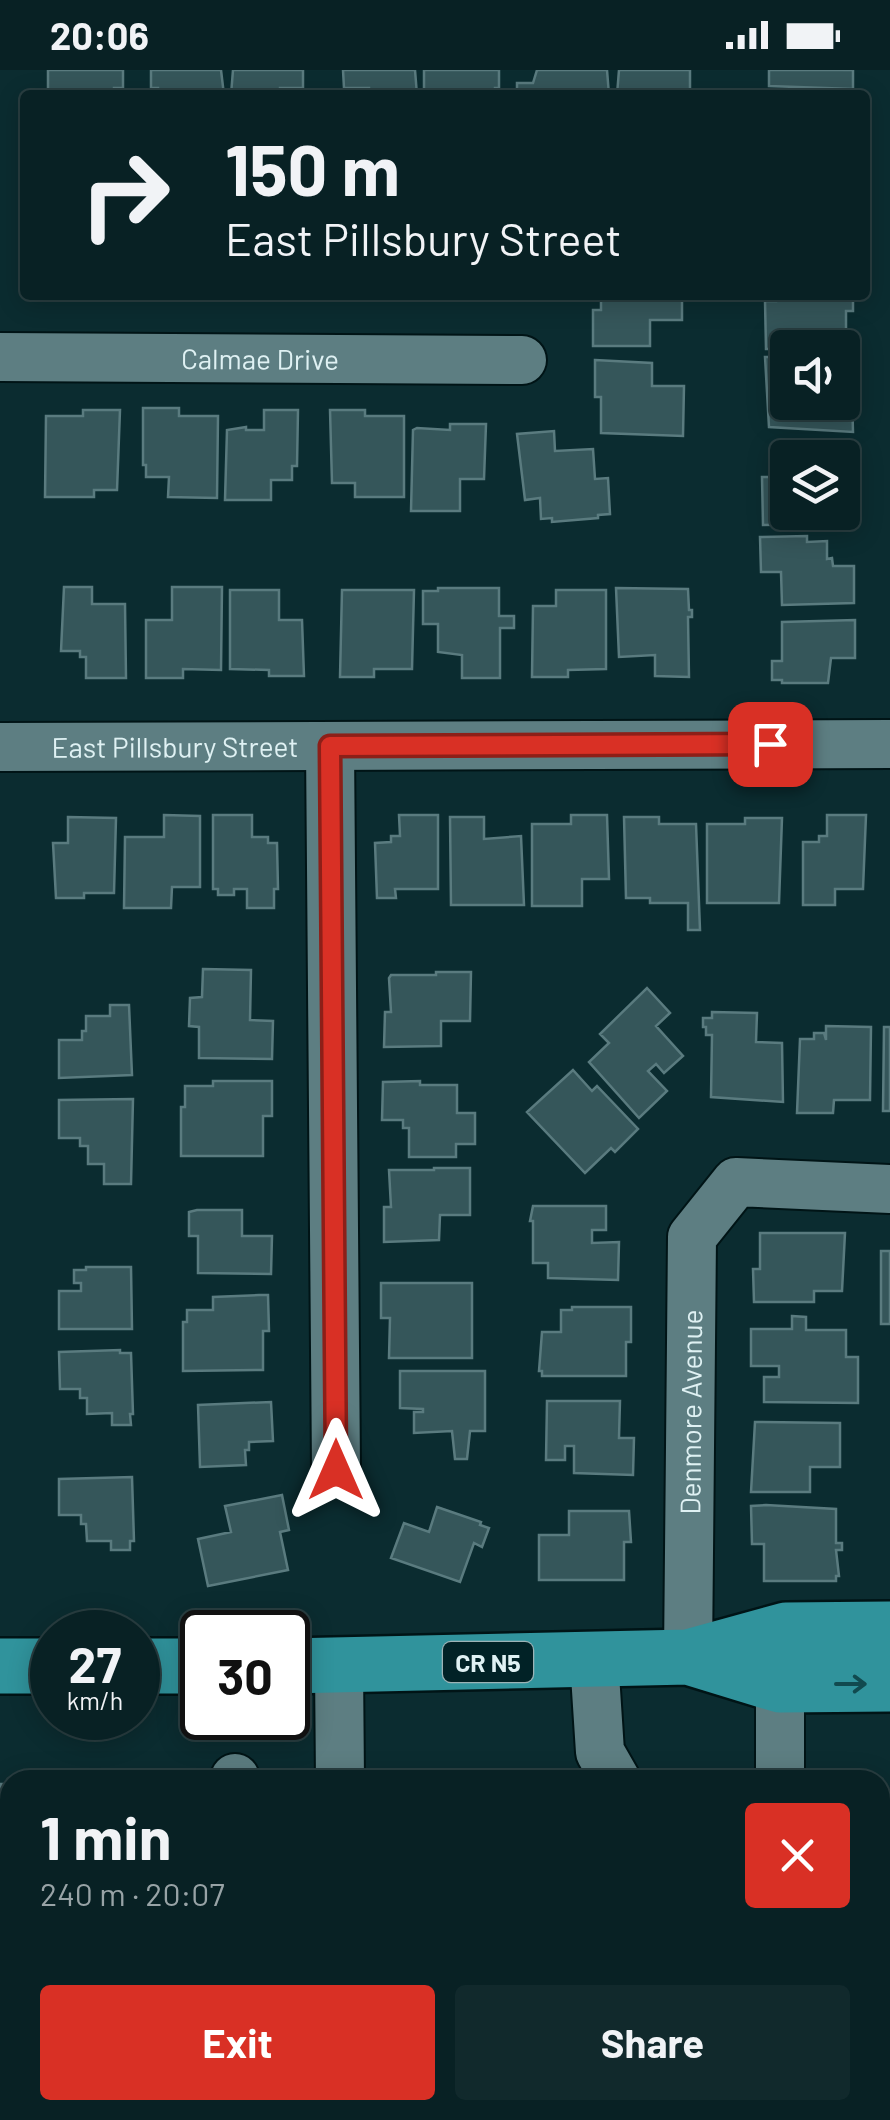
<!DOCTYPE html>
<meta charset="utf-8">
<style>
body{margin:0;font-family:Barlow,sans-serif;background:#11292c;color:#f1f3f6;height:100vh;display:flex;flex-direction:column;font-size:38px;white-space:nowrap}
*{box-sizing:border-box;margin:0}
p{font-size:32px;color:#98a3a6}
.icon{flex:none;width:55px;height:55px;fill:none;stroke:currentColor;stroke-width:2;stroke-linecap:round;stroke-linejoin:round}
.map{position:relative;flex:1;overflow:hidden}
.panel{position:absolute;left:0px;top:1700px;width:890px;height:350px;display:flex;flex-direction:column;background:#082124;border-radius:30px 30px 0 0;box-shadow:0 5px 25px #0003,0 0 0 2px #293e41}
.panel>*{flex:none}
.top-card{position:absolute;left:20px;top:20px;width:850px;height:210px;border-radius:10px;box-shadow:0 5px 25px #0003,0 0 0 2px #293e41;background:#082124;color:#f1f3f6;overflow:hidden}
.fabs{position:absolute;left:770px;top:260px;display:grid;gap:20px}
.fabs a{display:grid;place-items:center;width:90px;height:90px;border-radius:10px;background:#082124;box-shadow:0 5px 25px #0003,0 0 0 2px #293e41;font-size:50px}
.speed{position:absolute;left:30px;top:1540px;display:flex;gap:20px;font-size:50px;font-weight:700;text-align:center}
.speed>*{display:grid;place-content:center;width:130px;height:130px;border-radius:50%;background:#082124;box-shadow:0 5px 25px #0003,0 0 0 2px #293e41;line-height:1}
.speed small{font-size:25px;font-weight:400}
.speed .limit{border:5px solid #111;border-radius:15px;background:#fff;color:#111}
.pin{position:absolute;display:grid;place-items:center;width:85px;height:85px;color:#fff;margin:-42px;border-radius:20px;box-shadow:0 5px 15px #0006}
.me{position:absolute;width:110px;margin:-55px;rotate:0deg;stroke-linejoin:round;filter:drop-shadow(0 0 8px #0008)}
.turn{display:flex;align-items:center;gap:35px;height:210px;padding:0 40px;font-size:45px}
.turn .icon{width:130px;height:130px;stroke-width:2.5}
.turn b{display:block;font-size:70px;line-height:85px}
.round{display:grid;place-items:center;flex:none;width:105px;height:105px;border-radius:10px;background:#11292c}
.summary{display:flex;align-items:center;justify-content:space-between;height:170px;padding:0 40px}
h1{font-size:60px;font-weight:700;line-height:75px}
.action{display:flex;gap:20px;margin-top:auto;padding:20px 40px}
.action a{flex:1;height:115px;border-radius:10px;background:#d93025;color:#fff;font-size:40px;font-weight:700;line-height:115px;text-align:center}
.action a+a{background:#11292c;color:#f1f3f6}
.status{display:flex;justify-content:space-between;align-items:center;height:70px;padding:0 50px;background:#082124;direction:ltr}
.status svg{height:28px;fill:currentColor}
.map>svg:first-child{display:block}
.building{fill:#35565a;stroke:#5a7b7f;stroke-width:2.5}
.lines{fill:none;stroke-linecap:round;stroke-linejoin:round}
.minor-casing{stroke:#001416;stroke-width:52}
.major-casing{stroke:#001416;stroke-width:60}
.minor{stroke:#5d7e82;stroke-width:48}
.major{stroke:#30939c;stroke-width:55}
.oneway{stroke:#114a4f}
.route-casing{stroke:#8d1f18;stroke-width:25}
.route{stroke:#d93025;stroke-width:18}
.labels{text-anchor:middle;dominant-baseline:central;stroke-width:9;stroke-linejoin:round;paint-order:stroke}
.shield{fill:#012226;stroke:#9cb3b6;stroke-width:2.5}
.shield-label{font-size:25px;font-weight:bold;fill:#dff1f3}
.street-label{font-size:28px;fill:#dff1f3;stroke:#012226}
</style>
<div class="status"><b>20:06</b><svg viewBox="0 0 49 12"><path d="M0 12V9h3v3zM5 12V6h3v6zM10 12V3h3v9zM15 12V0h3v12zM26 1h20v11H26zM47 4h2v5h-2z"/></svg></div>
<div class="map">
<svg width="890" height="2050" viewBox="0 0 890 2050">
<rect width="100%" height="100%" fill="#0b2c30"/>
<path class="building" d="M48,0H123V18H114V25H48Z
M151,0H221L224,25H158V18H151Z
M233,0H303V18H280V25H231Z
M343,0H415L417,25H369V18H344Z
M424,0H499V18H495V25H424Z
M537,0H607L609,25H517V13H533Z
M619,0H690V25H617Z
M769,0H853V19L769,16Z
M601,225H682V250H650V276H593V240H601Z
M776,225H853V241H846V279H766L765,231H776Z
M765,287H788V332H842V288H846L849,292L846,325H852L853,362L769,357Z
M595,290L652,293V316H684L683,366L601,363V327H595Z
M143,338H179V346H218L217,428L168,427L169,407H146V395H143Z
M83,340H120L117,420H94V427H45L46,346H83Z
M264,340H298L297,396H292V410H271V430H225L227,360L246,357V360H264Z
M330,340H365V346H404V427H355V413H332Z
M450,354H486L484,409H460V441H411L413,360L417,358L450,360Z
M554,361L555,381L593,379L595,409L608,408L610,444L598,445V448L552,452V448L541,449L540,428L525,430L517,364Z
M813,370H831V379H854L855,415H842V388H796V379H813Z
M762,407H788V442H833V454L763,455Z
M807,466V472L827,471V489L832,488L833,496H854V533L782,535L781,502H761L760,467Z
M64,517H92V534H125L126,608H86V587H80V581H61Z
M172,517H222L221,600L183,599V608H146V550H172Z
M438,518H499V546H514V558H500V608H462V585L438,582V554H423V521H438Z
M616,518L688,519L689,540H692V547H688L689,607L655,606V585L619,587Z
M230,520H279V550H302L304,606H269V600L230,599Z
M342,520H414L412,599H374V607H340Z
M556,520H606V599L568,600V607H532L533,536H556Z
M855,550V588H831L828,613H782V610H772V591H782V552Z
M164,745L200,746V817H172L171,838H124L125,767H164Z
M213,745H252V767H268V773H277L278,819H274V838H247V819H234V825H218V819H213Z
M399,745H438V819H395L396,828H377L375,773L391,772V766H400Z
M571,745H607L609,809H582V836H532V754H571Z
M827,745H866L863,819H835V835H803V772H819V766H827Z
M68,747L116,748L114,823H84V828H56L53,773H68Z
M450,747H484V769L521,766L524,835H451Z
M624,747H659V754H696L700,860H688V833H650V828H626Z
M745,748H782L779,833H707V754H745Z
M203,899L251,900L250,950L273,951L272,989L199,988V957L189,956L190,928L202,927Z
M436,902H471L470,951H441V976L384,977L385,942H391L389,908L391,905H436Z
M647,918L670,943L656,956L683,986L664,1003L656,994L648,1001L667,1021L639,1048L589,992L609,973L600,964Z
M110,935H129L132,1005L59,1008V970H82V961H86V946H110Z
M712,942L757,943L756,972L782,973L783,1032L711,1027L712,965H706V957H703V948H712Z
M826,956L871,957L870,1030H834L833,1043H797L800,969H814V963H824L826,970Z
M884,957H890V1041H883Z
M573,1000L592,1021L597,1016L638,1059L615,1082L611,1078L585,1103L527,1042Z
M213,1011H272V1046H263V1086H181V1037H185V1016H213Z
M420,1011V1015H457V1043H475V1074H456V1087H409V1058H403V1050H382L383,1012Z
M133,1029L131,1114H104V1094H88V1076H80V1068H59V1030Z
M434,1098H470V1145H440L439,1170L384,1172V1137H391L389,1100H434Z
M533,1136H606V1160H592V1173L619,1172L618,1210L548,1208V1193H533V1151H530Z
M197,1140H242V1166H272L271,1204L198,1203V1166H189V1142Z
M760,1163H845L842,1221H814V1232H754L753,1199H760Z
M881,1181H890V1254H881Z
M86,1197H131L132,1259H59V1221H81V1213H74V1200H86Z
M381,1213H472V1288H389L390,1248H381Z
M259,1225H268L269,1261H263V1300L183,1301V1252H187V1240H213V1227Z
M572,1237H631V1272H626V1306H542V1301H539L542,1262H561V1240H572Z
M792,1246L806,1247V1260H846V1287H858V1333L764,1332V1307H779V1296H751V1259H792Z
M120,1280V1283H131L133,1344H130L131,1355H112V1343L87,1344V1328H80V1319H60L59,1282Z
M400,1301H485V1361H470L467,1389H455L452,1361L414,1363V1342H423V1339L400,1338Z
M547,1331H620L619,1368H634L633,1405L574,1403V1376H565V1390H546Z
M271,1332L273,1371L249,1372V1380H245L246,1395L200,1397L198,1335Z
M755,1352L840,1353V1397H810V1422H751Z
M132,1407L134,1471H130V1480H111V1471H87L86,1454H81V1445H59V1409Z
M282,1425L289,1460L280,1462L288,1500L208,1516L198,1469L231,1462L225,1436Z
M766,1435L836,1439V1473H842V1480H836L839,1506H836V1511H764V1474H752L751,1436Z
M437,1437L481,1452L480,1455L489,1458L482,1477L474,1473L460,1512L391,1488L404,1453L429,1462Z
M569,1441H629L631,1472H624V1510H539V1465H569Z
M551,1702V1707H571V1710H504V1703Z
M1,1714H10L8,1974H0Z
M880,1803H890V1936H880Z
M546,2040H711V2050H546Z"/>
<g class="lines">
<g class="minor-casing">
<g id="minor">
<path id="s1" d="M0,287L522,290"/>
<path d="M330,676L336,1400"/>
<path id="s2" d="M0,677L890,674"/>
<path id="s3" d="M688,1587L692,1167L736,1112L890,1119"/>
<path d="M594,1589L600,1682L616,1710"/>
<path d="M339,1597L340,1710"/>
<path d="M780,1615V1710"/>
<path d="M235,1708V1710"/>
<path d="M880,1744H890"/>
<path d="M0,2027H10"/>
<path d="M238,2040V2050"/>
<path d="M343,2040V2050"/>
</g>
</g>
<g class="major-casing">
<path id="major" d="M688,1587L780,1615L890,1614
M0,1596H52
M138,1596H202
M288,1596L688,1587L786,1560L890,1559"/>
</g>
<use href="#minor" class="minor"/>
<use href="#major" class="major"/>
</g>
<defs><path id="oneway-shaft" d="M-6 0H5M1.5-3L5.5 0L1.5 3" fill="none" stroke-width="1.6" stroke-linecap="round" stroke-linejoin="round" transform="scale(2.5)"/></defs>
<use class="oneway" href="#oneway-shaft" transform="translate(851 1614)"/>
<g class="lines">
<g class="route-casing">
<path id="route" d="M336,1400L330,676L770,674"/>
</g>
<use href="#route" class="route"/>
</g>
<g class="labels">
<rect class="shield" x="443" y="1572" width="90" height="40" rx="8"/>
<g class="shield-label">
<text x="488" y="1592">CR N5</text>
</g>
<g class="street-label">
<text stroke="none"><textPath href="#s1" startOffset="260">Calmae Drive</textPath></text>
<text stroke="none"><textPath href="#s2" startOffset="175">East Pillsbury Street</textPath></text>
<text stroke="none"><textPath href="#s3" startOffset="245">Denmore Avenue</textPath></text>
</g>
</g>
</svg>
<div class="fabs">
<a><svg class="icon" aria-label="sound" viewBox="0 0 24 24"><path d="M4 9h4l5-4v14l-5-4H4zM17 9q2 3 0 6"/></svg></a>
<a><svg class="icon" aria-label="layers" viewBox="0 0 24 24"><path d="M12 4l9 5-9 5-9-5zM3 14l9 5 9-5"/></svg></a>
</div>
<div class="speed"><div>27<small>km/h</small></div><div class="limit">30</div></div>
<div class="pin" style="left:770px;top:674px;background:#d93025"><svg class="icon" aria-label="arrive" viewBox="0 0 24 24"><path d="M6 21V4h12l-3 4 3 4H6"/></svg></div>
<svg class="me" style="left:336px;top:1400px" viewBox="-20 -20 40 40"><path d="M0-17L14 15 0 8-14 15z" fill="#d93025" stroke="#fff" stroke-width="4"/></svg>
<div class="top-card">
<div class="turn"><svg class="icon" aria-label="right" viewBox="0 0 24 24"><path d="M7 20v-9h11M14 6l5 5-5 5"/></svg><div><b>150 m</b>East Pillsbury Street</div></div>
</div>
<section class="panel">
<div class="summary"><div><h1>1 min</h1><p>240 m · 20:07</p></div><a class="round" style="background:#d93025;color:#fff"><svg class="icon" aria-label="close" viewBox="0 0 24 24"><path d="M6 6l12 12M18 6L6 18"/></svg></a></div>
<div class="action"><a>Exit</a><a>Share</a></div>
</section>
</div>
